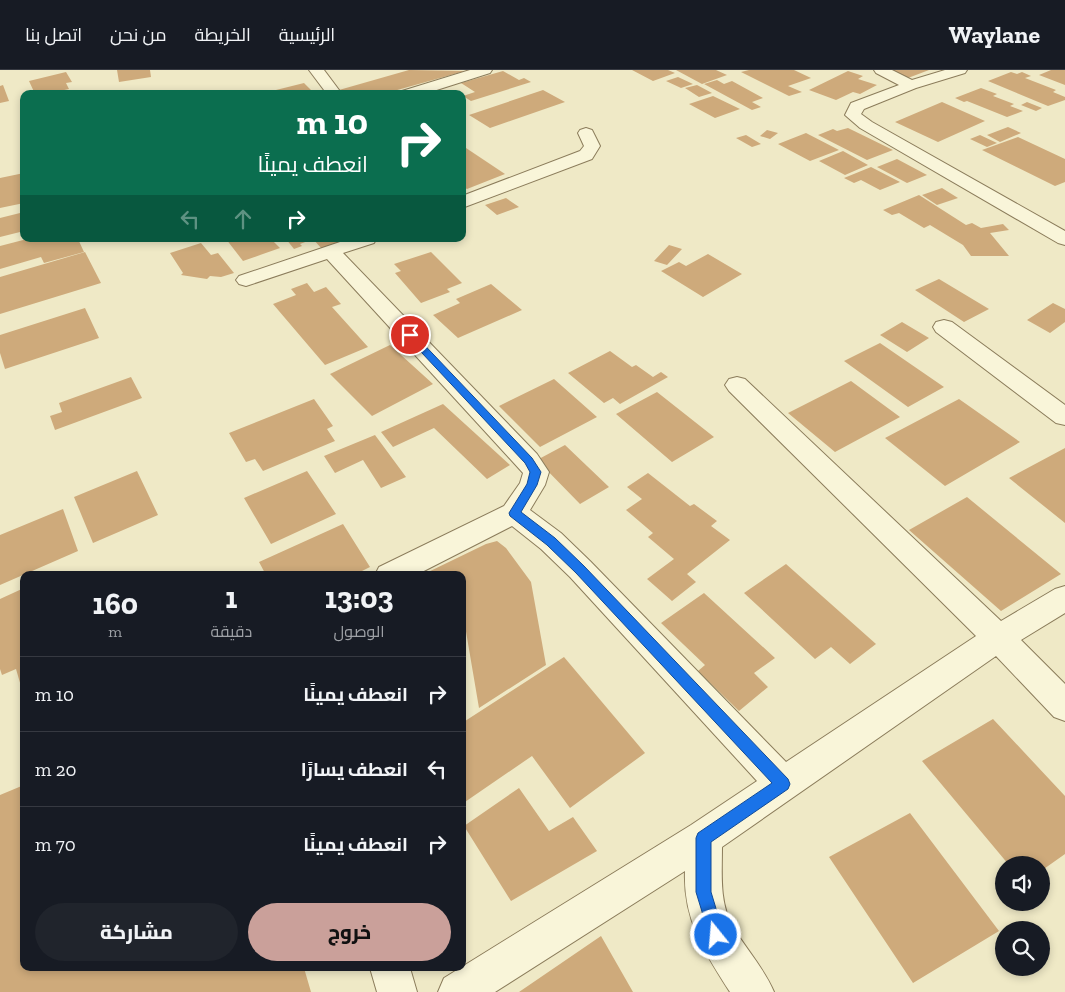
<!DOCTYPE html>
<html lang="ar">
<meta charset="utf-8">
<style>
body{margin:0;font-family:"Zilla Slab",Cairo,serif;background:#20242c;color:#f1f3f6;direction:rtl;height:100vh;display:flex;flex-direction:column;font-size:19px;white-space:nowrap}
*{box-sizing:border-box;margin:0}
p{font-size:16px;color:#9ea1a6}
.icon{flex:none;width:28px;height:28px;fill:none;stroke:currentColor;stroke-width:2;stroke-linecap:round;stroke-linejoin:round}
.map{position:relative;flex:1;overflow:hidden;direction:ltr}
.sheet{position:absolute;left:20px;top:501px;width:446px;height:400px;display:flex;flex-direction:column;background:#171b24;border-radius:10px;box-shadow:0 2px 8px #0003;direction:rtl}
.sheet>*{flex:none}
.guide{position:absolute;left:20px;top:20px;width:446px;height:152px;border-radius:10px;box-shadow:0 2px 8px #0003;direction:rtl;background:#0b6e4f;color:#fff;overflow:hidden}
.buttons{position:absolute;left:995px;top:786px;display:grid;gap:10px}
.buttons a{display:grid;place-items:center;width:55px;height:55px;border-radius:50%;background:#171b24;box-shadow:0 2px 8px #0003;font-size:25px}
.pin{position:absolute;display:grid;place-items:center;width:42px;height:42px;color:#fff;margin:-21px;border:2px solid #fff;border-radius:50%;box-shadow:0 1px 5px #0007}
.me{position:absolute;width:55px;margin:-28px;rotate:343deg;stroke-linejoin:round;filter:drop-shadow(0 0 4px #0008)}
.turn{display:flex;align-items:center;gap:18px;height:105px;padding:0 15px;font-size:22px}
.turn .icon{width:65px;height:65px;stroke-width:2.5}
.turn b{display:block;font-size:35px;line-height:42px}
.lanes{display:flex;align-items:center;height:48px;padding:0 15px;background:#0003;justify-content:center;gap:25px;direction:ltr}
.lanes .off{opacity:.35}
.eta{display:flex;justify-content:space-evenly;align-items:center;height:85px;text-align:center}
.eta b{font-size:30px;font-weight:800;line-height:35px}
.primary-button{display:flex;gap:10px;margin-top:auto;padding:10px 15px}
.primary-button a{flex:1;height:58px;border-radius:30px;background:#caa09a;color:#111;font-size:20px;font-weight:800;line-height:58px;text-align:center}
.primary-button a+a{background:#20242c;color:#f1f3f6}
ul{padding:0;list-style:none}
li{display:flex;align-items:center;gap:15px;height:75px;padding:0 15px;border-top:1px solid #363941}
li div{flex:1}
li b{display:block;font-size:19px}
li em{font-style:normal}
header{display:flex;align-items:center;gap:30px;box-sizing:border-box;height:70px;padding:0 25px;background:#171b24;border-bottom:1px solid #363941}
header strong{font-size:24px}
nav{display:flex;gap:28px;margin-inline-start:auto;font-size:18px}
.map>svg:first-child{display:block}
.building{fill:#ceaa7b}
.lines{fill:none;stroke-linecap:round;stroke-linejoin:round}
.minor-casing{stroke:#8b7c5b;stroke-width:2}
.minor{fill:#f9f5d9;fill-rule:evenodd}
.route{fill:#1a73e8;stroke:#114b97}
</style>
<header>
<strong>Waylane</strong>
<nav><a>الرئيسية</a><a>الخريطة</a><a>من نحن</a><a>اتصل بنا</a></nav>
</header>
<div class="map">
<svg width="1065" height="922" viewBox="0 0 1065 922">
<rect width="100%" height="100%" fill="#efe9c6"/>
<path class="building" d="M117,0H150L151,7L119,12Z
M409,0L465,1L383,24H344L339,20Z
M632,0H668L675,3L653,11Z
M676,0H716L727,5L702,14Z
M749,0H794L811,8L788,16L802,22L789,26L741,2Z
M890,0H929L908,8Z
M1051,0H1065V15L1039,5Z
M503,1L519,10L524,8L531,12L471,31L463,26L475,22L461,13Z
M848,1L863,6L858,9L877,15L860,24L853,22L836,30L809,20Z
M66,2L72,12L66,13L69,19L46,24H35L29,11Z
M1011,2L1017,4L1022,2L1031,6L1025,8L1056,20L1053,22L1065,27V30L1048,36L988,11Z
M678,7L693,14L681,18L666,11Z
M717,10L724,14L732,11L763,28L752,32L761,37L752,40L704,14Z
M304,13L315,24H275L272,21Z
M3,15L9,31L0,33V16Z
M697,15L712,23L699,27L685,18Z
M981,18L997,24L993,26L1014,34L1010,36L1023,41L1007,47L967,31L964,32L955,28Z
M543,20L565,32L490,58L469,45Z
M713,26L740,39L715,48L689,34Z
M942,32L985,51L938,72L895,52Z
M1027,32L1042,38L1036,41L1021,35Z
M1008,57L1021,63L1000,72L987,65Z
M848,58L893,80L867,90L818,65L833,59L837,61Z
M767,60L778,63L770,69L760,66Z
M806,63L839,80L810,91L778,74Z
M746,65L761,74L752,77L736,68Z
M980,65L997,73L987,77L970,69Z
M1018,67L1065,89V112L1055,116L982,80Z
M466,78L505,104L467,119L462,116V80Z
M843,81L868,95L845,105L819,91Z
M897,89L927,105L907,113L877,97Z
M871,97L900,112L880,120L861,110L854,113L844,108Z
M24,103V133L0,138V108Z
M942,118L958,128L937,135L922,125Z
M919,125L966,155L972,153L981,158L1003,154L1009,160L990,163L1009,186H971L963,175L930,155L924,158L899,143L892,145L883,140Z
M506,128L519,137L497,145L485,135Z
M24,142V161L0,167V148Z
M27,169H78L84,182L44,193L41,187L0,199V176Z
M226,169H271L280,178L243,191Z
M274,169H351L322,179L313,169L300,174L302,176L294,179L286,169L277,172Z
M201,173L211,185L218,183L234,203L221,207L210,206L207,209L181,205L183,203L170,183Z
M669,175L682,179L667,195L654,191Z
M85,182L101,213L0,244V207Z
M431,182L462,213L447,219L450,222L421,233L395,203L401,201L394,194Z
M708,184L742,204L703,227L661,201L679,192L686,196Z
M939,209L989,239L964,252L915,220Z
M307,213L314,222L326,217L341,234L332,237L368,277L325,295L273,234L296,225L291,219Z
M491,214L522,240L458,268L433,245L460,233L456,229Z
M1053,233L1065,239V252L1050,263L1027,250Z
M85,238L99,268L5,299L0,283V265Z
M902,252L929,268L907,282L880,265Z
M880,273L944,317L908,337L844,291Z
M390,275L433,314L372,346L330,304Z
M610,281L632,297L636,295L653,307L661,302L668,307L620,334L613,328L604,333L568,303Z
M131,307L142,328L55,360L50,346L62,342L59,333Z
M554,309L597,347L540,377L499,336Z
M851,311L900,347L835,382L788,343Z
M657,322L714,367L672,392L616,344Z
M314,329L333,356L327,359L335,371L263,401L255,389L246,392L229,363Z
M959,329L1020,372L945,416L885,368Z
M443,334L510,395L487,409L434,358L393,377L381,362Z
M375,365L406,407L381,418L363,390L335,403L324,386Z
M565,375L609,417L580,434L537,390Z
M1065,378V453L1009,408Z
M137,401L158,445L93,473L74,427Z
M307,401L336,444L271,474L244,428Z
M648,403L690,436L694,434L717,451L711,456L730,470L687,504L696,512L672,531L647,509L674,489L648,467L653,463L626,440L642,429L627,417Z
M967,427L1061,504L1001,541L909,460Z
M63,439L78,481L0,515V465Z
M343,454L370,497L354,505H266L259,492Z
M497,471L506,478L531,512L546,595L479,638L462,538V505H422L486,474Z
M786,494L876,574L850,594L831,577L815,589L744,523Z
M24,518V623H23L16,599L2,605L0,599V529Z
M704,523L775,588L754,603L768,617L739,641L698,601L705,595L661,553Z
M564,587L645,683L570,738L532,686L462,734V653Z
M993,649L1065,726V784L1041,801V795H1009L922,691Z
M24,715V898H304L311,922H0V725Z
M519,718L549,761L573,747L597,781L511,831L464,756Z
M910,743L999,861L913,913L829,787Z
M601,866L633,922H519Z"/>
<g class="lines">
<g class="minor-casing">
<path id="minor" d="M309,0H324L342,24H327Z
M470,0H492L490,3L424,24H400L402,21Z
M874,0H892L912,10L945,0H967L965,3L916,18L864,39L861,44L872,52L1065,161V175L1058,173L860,58L845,45L851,33L899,15L876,3Z
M586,58L592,60L600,76L592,89L462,138V126L580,81L584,76L578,63L580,60Z
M349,169H376L374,173L343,183L537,384L549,402L545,415L530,440L561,463L590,491L786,692L976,566L729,321L725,315L729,309L737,307L745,309L1001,551L1055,519L1065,516V543L1021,570L1065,614V651L1054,647L996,586L722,777C722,804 719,833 733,857C746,879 764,898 774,922H730C705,883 683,850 685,801L495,922H438L444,908L691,755L757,711L570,507L541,479L512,456L416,505H375L379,497L504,436L520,413L523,403L327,189L246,216L239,214L236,210L239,206Z
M944,250L952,252L1065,335V355L1056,353L936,262L933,257L936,252Z
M370,898H410L417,922H377Z"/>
</g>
<use href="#minor" class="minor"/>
</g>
<path class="route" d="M410,262L413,263L532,388L541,402L537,415L521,442L555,468L584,496L788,709L790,714L788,719L711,772V822L724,865L722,871L716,873L711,871L696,822V768L698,763L772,713L576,503L547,475L510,446L509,443L527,414L530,402L525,393L407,267L406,265Z"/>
</svg>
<div class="buttons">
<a><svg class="icon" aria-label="sound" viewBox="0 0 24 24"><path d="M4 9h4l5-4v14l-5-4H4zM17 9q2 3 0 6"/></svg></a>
<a><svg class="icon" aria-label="search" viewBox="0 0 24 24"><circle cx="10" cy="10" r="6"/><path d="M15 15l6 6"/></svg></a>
</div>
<div class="pin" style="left:410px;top:265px;background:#d93025"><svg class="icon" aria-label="arrive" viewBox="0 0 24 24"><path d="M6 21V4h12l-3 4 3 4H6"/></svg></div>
<svg class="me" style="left:716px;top:865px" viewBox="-20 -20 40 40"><circle r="17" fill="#1a73e8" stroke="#fff" stroke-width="3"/><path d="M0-11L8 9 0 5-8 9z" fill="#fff"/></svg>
<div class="guide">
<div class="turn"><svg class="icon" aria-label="right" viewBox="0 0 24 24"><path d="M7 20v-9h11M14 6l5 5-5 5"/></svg><div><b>10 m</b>انعطف يمينًا</div></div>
<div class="lanes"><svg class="icon off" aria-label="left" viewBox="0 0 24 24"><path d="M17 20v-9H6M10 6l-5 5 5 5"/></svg><svg class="icon off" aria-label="ahead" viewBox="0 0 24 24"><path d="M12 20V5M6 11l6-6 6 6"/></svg><svg class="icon" aria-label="right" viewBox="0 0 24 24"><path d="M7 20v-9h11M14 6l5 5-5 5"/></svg></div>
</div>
<section class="sheet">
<div class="eta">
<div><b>13:03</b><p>الوصول</p></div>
<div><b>1</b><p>دقيقة</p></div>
<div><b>160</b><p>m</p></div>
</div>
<ul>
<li><svg class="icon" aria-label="right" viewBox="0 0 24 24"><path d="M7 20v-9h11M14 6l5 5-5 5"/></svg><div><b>انعطف يمينًا</b></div><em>10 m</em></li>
<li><svg class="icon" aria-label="left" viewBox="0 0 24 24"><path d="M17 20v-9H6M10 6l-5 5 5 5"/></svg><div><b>انعطف يسارًا</b></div><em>20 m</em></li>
<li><svg class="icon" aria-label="right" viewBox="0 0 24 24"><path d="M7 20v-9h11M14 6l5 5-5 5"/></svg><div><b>انعطف يمينًا</b></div><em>70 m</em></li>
</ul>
<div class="primary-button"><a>خروج</a><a>مشاركة</a></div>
</section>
</div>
